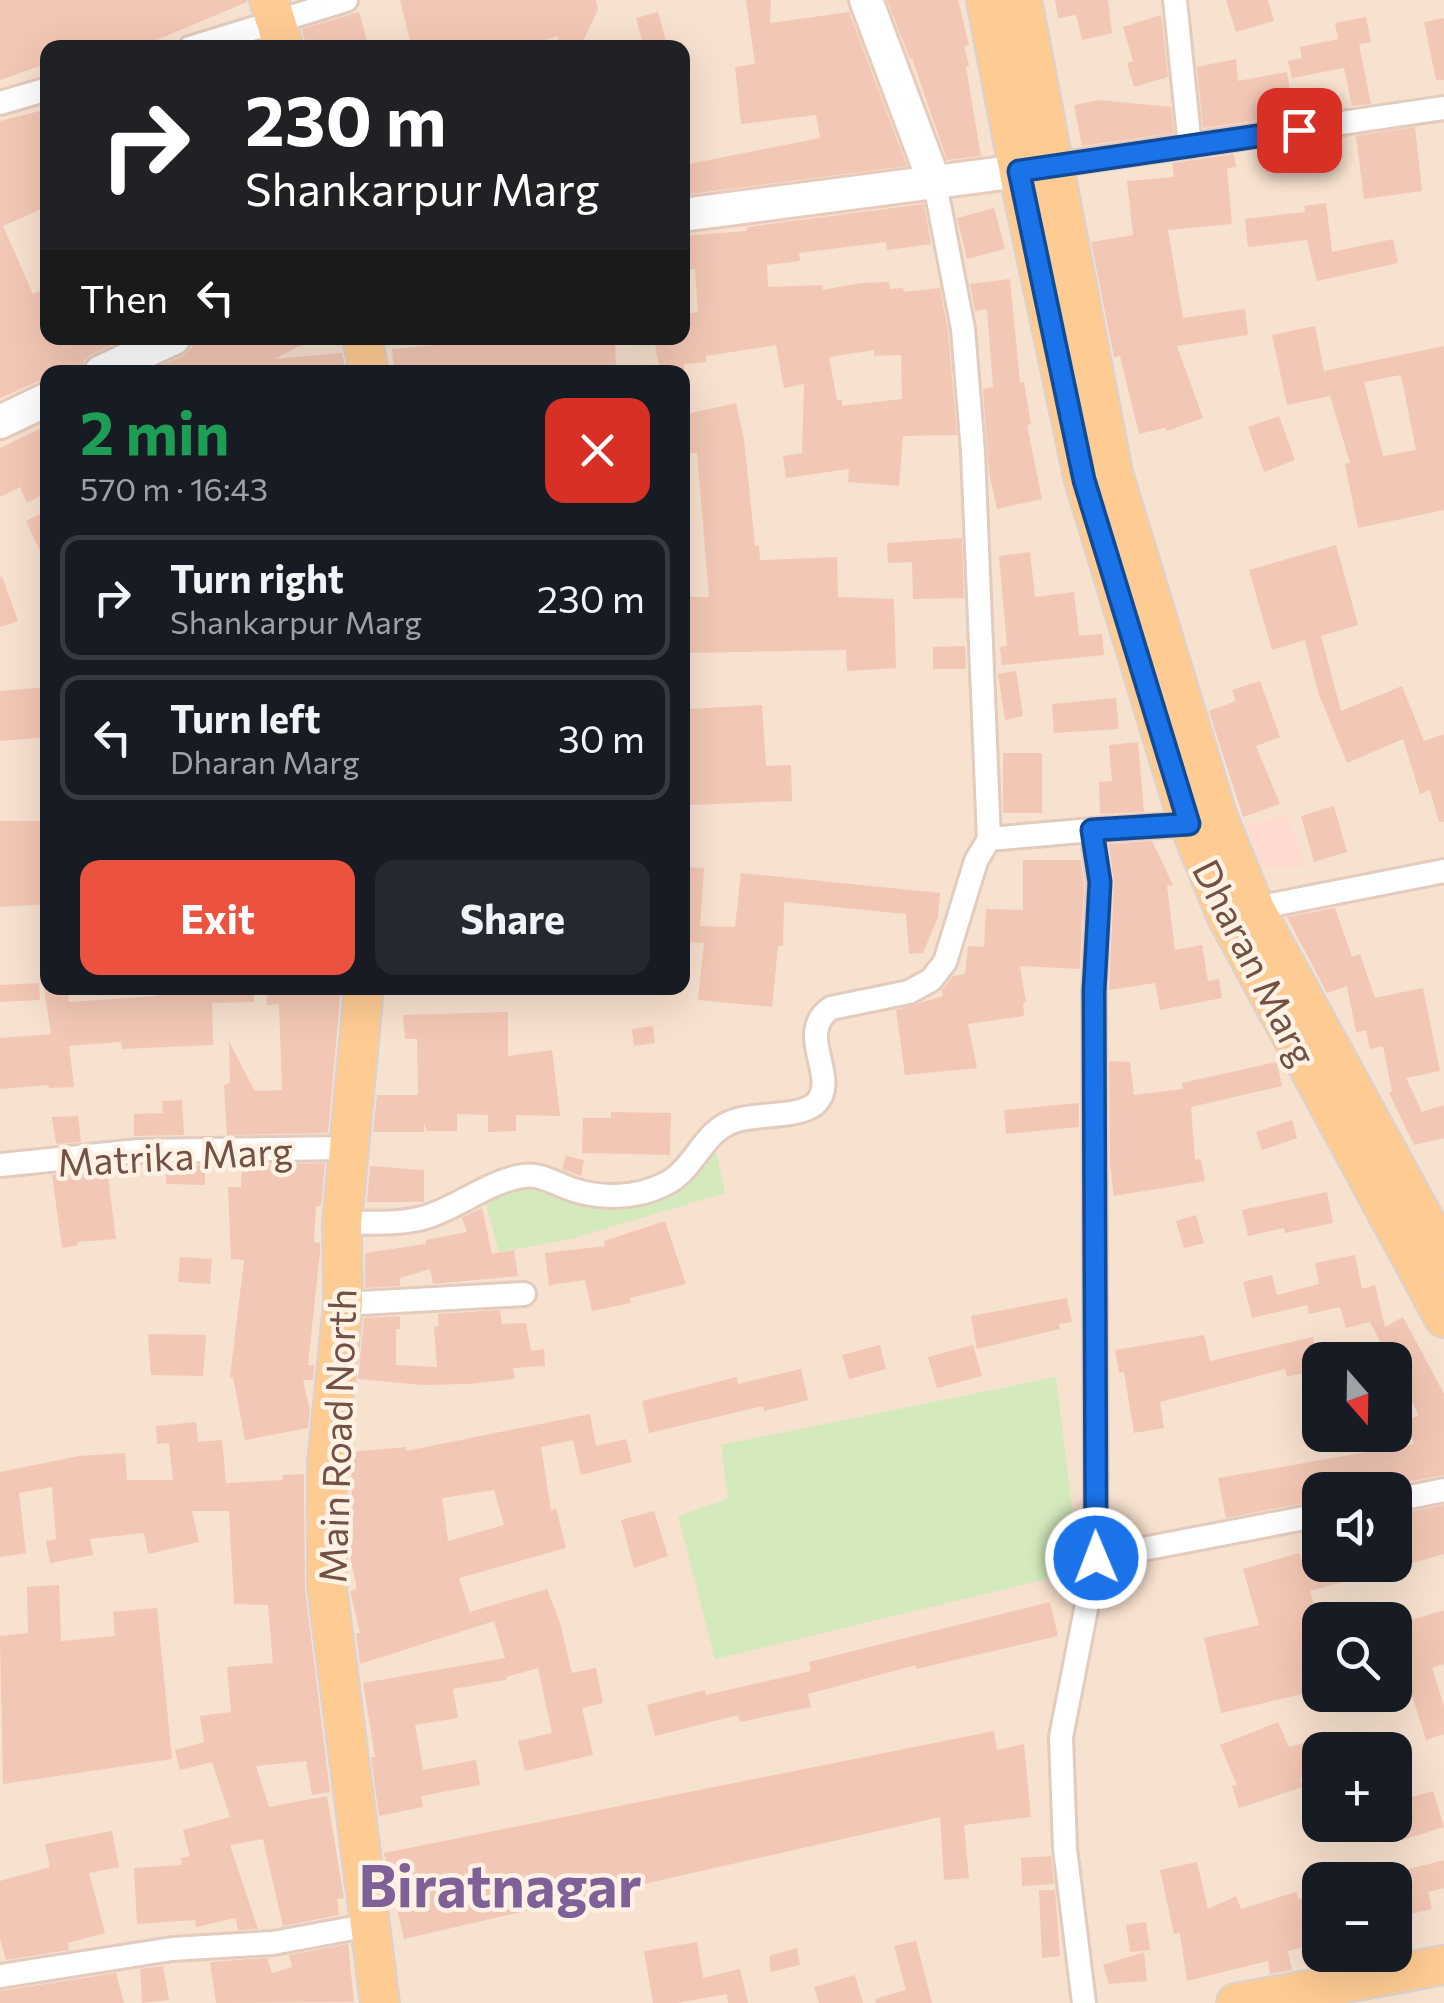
<!DOCTYPE html>
<meta charset="utf-8">
<style>
body{margin:0;font-family:Commissioner,sans-serif;background:#242831;color:#f1f3f6;height:100vh;display:flex;flex-direction:column;font-size:38px;white-space:nowrap}
*{box-sizing:border-box;margin:0}
p{font-size:32px;color:#9ea1a6}
.icon{flex:none;width:55px;height:55px;fill:none;stroke:currentColor;stroke-width:2;stroke-linecap:round;stroke-linejoin:round}
.map{position:relative;flex:1;overflow:hidden}
.details{position:absolute;left:40px;top:365px;width:650px;height:630px;display:flex;flex-direction:column;background:#171b24;border-radius:20px;box-shadow:0 10px 40px #0002}
.details>*{flex:none}
.top-card{position:absolute;left:40px;top:40px;width:650px;height:305px;border-radius:20px;box-shadow:0 10px 40px #0002;background:#202124;color:#fff;overflow:hidden}
.needle{width:65px;rotate:160deg}
.buttons{position:absolute;left:1302px;top:1342px;display:grid;gap:20px}
.buttons a{display:grid;place-items:center;width:110px;height:110px;border-radius:20px;background:#171b24;box-shadow:0 10px 40px #0002;font-size:50px}
.pin{position:absolute;display:grid;place-items:center;width:85px;height:85px;color:#fff;margin:-42px;border-radius:20px;box-shadow:0 5px 15px #0006}
.me{position:absolute;width:110px;margin:-55px;rotate:359deg;stroke-linejoin:round;filter:drop-shadow(0 0 8px #0008)}
.turn{display:flex;align-items:center;gap:35px;height:210px;padding:0 40px;font-size:45px}
.turn .icon{width:130px;height:130px;stroke-width:2.5}
.turn b{display:block;font-size:70px;line-height:85px}
.then{display:flex;align-items:center;height:95px;padding:0 40px;background:#0003;gap:20px;font-size:38px}
.round{display:grid;place-items:center;flex:none;width:105px;height:105px;border-radius:20px;background:#242831}
.overview{display:flex;align-items:center;justify-content:space-between;height:170px;padding:0 40px}
h1{font-size:60px;font-weight:700;line-height:75px;color:#1e9e55}
.primary-button{display:flex;gap:20px;margin-top:auto;padding:20px 40px}
.primary-button a{flex:1;height:115px;border-radius:20px;background:#ec533e;color:#fff;font-size:40px;font-weight:700;line-height:115px;text-align:center}
.primary-button a+a{background:#242831;color:#f1f3f6}
ul{padding:0;list-style:none}
li{display:flex;align-items:center;gap:30px;height:125px;margin:0 20px 15px;padding:0 20px;border:5px solid #363941;border-radius:20px}
li div{flex:1}
li b{display:block;font-size:38px}
li em{font-style:normal}
.map>svg:first-child{display:block}
.residential{fill:#f7e1cf;fill-rule:evenodd}
.commercial{fill:#fedad1}
.green{fill:#d4eabd}
.building{fill:#f3c7b5;fill-rule:evenodd}
.lines{fill:none;stroke-linecap:round;stroke-linejoin:round}
.street-casing{stroke:#e3cbbd;stroke-width:28}
.secondary-casing{stroke:#e8cbba;stroke-width:38}
.primary-casing{stroke:#dbd2cf;stroke-width:42}
.street{stroke:#fff;stroke-width:22}
.secondary{stroke:#fff;stroke-width:32}
.primary{stroke:#fecc93;stroke-width:38}
.route-casing{stroke:#114b97;stroke-width:25}
.route{stroke:#1a73e8;stroke-width:18}
.labels{text-anchor:middle;dominant-baseline:central;stroke-width:9;stroke-linejoin:round;paint-order:stroke}
.street-label{font-size:38px;fill:#735146;stroke:#fff2e5}
.town-label{font-size:58px;font-weight:bold;fill:#7f6197;stroke:#fff2e5}
</style>
<div class="map">
<svg width="1444" height="2003" viewBox="0 0 1444 2003">
<rect width="100%" height="100%" fill="#fdeede"/>
<path class="residential" d="M0,0H1444V2003H0ZM48,48H682V338H48ZM48,372H682V988H48ZM1320,1360H1395V1435H1320ZM1320,1490H1395V1565H1320ZM1320,1620H1395V1695H1320ZM1320,1750H1395V1825H1320ZM1320,1880H1395V1955H1320Z"/>
<path class="commercial" d="M1287,816L1307,867L1261,868L1247,825Z"/>
<path class="green" d="M712,1133L725,1193L571,1239L499,1252L482,1189L548,1184L656,1185Z
M1056,1377L1080,1571L715,1659L678,1516L728,1499L721,1445Z"/>
<path class="building" d="M0,0H247V2L147,44L128,48H48V63L0,80Z
M400,0H596L598,9L580,48H557L558,36L521,47L519,42L505,48H412Z
M746,0H771L770,23L849,12L907,166L690,194L684,165L820,138L816,115L741,124L735,67L755,64Z
M887,0H958L969,45L964,46L969,66L966,67L981,156L947,160L912,58L910,59Z
M1055,0H1108L1112,33L1082,40L1076,15L1058,18Z
M1226,0H1268L1274,21L1236,32Z
M359,12L369,48H306L302,29Z
M658,12L668,48H644L636,18Z
M1161,15L1168,77L1134,87L1127,63L1133,61L1123,27Z
M1366,17L1371,42L1359,44L1371,104L1352,106L1344,68L1292,78L1288,61L1302,58L1300,47L1338,39L1335,23Z
M1444,18V80H1436L1424,22Z
M1236,59L1238,81L1287,72L1294,115L1203,128L1197,67Z
M1099,100L1171,107L1174,133L1082,146L1074,105Z
M48,109V206L3,226L33,294L48,287V338H128L92,354L84,361L81,371L74,372L72,366L58,372H48V377L0,398V121Z
M1415,127L1422,191L1364,199L1356,136Z
M1234,154L1236,167L1227,168L1232,224L1168,230L1183,318L1245,309L1248,335L1177,346L1203,418L1167,431L1165,428L1139,434L1120,356L1114,357L1091,242L1133,235L1127,181L1174,177L1172,163Z
M1326,203L1332,252L1393,239L1398,263L1317,281L1307,240L1248,247L1245,219L1305,212L1304,206Z
M924,204L931,244L887,250L886,242L799,253L800,261L767,265L768,287L822,285L823,290L860,283L889,282L890,289L903,288L904,292L940,288L948,331L957,435L903,436L899,486L848,482L849,469L786,478L783,456L802,453L804,384L784,388L776,345L706,356V362L684,364V372H660L654,338H682V314L698,312L695,269L682,270V236L747,231V227ZM874,350V356L901,355L902,399L842,406V400H837L829,357Z
M994,208L1005,249L967,259L957,218Z
M1010,279L1020,383L1024,382L1031,424L1027,425L1042,499L997,509L989,473L983,389L993,387L987,309L975,311L970,284Z
M1315,326L1324,371L1444,346V510L1358,528L1345,464L1350,463L1330,396L1287,405L1272,335ZM1401,375L1416,450L1383,456L1364,382Z
M194,338H316L274,359L342,353L346,372H264L263,365L249,372H147L183,356L191,349Z
M615,339L616,372H394L392,349L467,342Z
M736,403L744,439L755,546H759L760,560L837,557L838,597L894,599L896,668L847,671L846,650L682,653V597H709L697,453L682,454V415Z
M1279,416L1295,460L1264,472L1248,427Z
M44,427L48,440V492L27,503L20,487L0,497V448Z
M43,513L48,523V567L26,521Z
M962,538L964,598L913,599L912,562L888,563L887,543Z
M1336,545L1358,625L1321,636L1341,711L1402,686L1424,741L1444,734V822H1439L1430,790L1420,794L1403,739L1347,763L1318,692L1305,640L1272,650L1249,570Z
M1030,552L1035,597L1074,592L1079,636L1102,634L1104,655L1002,665L1000,647L1007,646L999,556Z
M2,576L18,621L0,627V577Z
M965,646L966,669H933V647Z
M1016,671L1023,716L1005,720L998,674Z
M1260,681L1280,737L1256,746L1280,804L1243,817L1209,711L1236,701L1232,690Z
M48,687V737L0,741V691Z
M1116,698L1119,729L1054,733L1052,704Z
M762,705L766,766L791,765L792,801L689,805L688,709Z
M1138,742L1144,812L1100,814L1099,782L1112,781L1109,745Z
M1003,753H1042V813H1003Z
M1334,806L1347,852L1314,862L1301,816Z
M0,821H43L48,904L0,907Z
M1152,841L1173,885L1167,886L1175,950L1202,945L1208,981L1219,979L1222,998L1160,1010L1155,983L1109,990L1114,883L1109,844Z
M1023,860H1081L1084,884L1080,969L1020,966L1026,1002L1023,1003L1024,1016L968,1024L977,1068L905,1075L896,1010L943,996L942,990L953,976L965,974L968,946L984,947L986,909L1023,910Z
M682,867L704,868L700,926L735,927L741,873L940,893L938,917L923,953L909,954L906,914L784,902L783,946H778L772,1007L698,1000L704,943L682,942Z
M1335,908L1352,957L1360,954L1375,998L1423,988L1440,1071L1406,1078L1422,1112L1444,1105V1138L1414,1145L1389,1093L1392,1091L1383,1046L1370,1049L1366,1030L1356,1032L1347,986L1327,993L1287,917Z
M39,983L40,1000L0,1002V985Z
M44,988H67L69,1002L156,996V989L254,988V1002L212,1003L213,1045L122,1049L121,1042L69,1046L74,1087L49,1088L48,1085L0,1089V1038L51,1034Z
M267,988H341L328,1133L227,1135L224,1085L230,1083L229,1042L255,1091L282,1090L279,1004L267,1005Z
M508,1012V1056L552,1050L560,1116L516,1115V1131L488,1132V1115L457,1114V1131H427L424,1123V1132H373L377,1095H418L417,1039H405L403,1015Z
M653,1026L655,1043L634,1046L632,1029Z
M1109,1061L1130,1062L1134,1095L1183,1089L1182,1083L1277,1062L1282,1086L1191,1107L1195,1160L1201,1159L1205,1181L1114,1196L1110,1165Z
M182,1100L184,1135L134,1136V1114L163,1113L162,1101Z
M1079,1103V1127L1006,1134L1004,1110Z
M611,1112L671,1113L670,1155L582,1153L583,1118H611Z
M78,1116L81,1142L56,1144L52,1117Z
M1292,1120L1297,1138L1262,1150L1256,1132Z
M566,1156L584,1160L581,1176L562,1169Z
M325,1163L321,1206H316L314,1242L320,1243V1251L308,1365H314L313,1380H303L310,1411L308,1428L245,1440L233,1377H230L244,1260L231,1259L228,1187H241L242,1165Z
M205,1165V1185L166,1184L167,1166Z
M370,1166L424,1170V1202H367Z
M107,1169L116,1239L78,1242V1245L62,1248L52,1175Z
M1327,1192L1333,1223L1285,1233L1284,1228L1248,1236L1242,1210Z
M482,1208L492,1254L514,1250L518,1276L433,1284L430,1269L400,1278V1286L365,1288V1253L426,1244V1240L467,1232L462,1218Z
M1196,1215L1204,1243L1184,1248L1176,1221Z
M665,1221L686,1284L630,1298L631,1303L592,1311L585,1280L549,1285L545,1253L605,1246L604,1241Z
M1355,1255L1362,1289L1375,1285L1385,1327L1403,1317L1444,1394V1475L1392,1485L1384,1490H1320V1500L1226,1518L1218,1478L1414,1444L1404,1422L1419,1415L1395,1370V1360H1390L1370,1322L1346,1328L1340,1307L1309,1314L1307,1305L1252,1318L1243,1282L1272,1275L1277,1295L1319,1284L1315,1263Z
M180,1257L212,1259L210,1284L178,1282Z
M1067,1298L1072,1322L1059,1324L1060,1329L977,1349L971,1316Z
M500,1310L502,1324L526,1323L531,1351L544,1349L545,1366L513,1368L515,1379L468,1384L423,1385L358,1379L364,1318L400,1316V1329H396V1365L437,1367L434,1327L439,1326L438,1314Z
M148,1334L206,1335L203,1376L151,1375Z
M1204,1335L1210,1361L1313,1337L1320,1369L1287,1377L1285,1369L1160,1402L1164,1428L1134,1433L1124,1372L1119,1373L1115,1350Z
M880,1345L886,1369L849,1379L842,1355Z
M973,1345L982,1376L937,1388L928,1357Z
M801,1369L808,1400L764,1411L763,1406L649,1433L642,1401L737,1377L738,1384Z
M590,1414L596,1446L626,1439L632,1462L581,1475L573,1440L541,1447L551,1510L556,1508L566,1548L459,1578L470,1612L547,1589L560,1623L572,1673L596,1668L603,1703L582,1708L593,1755L525,1771L518,1741L552,1733L538,1668L506,1677V1680L453,1689L458,1718L415,1725L423,1770L476,1760L480,1785L421,1796L423,1807L379,1816L371,1757H375L363,1683L505,1658L494,1621L360,1664L356,1633H360L350,1591L357,1589L350,1556V1539L353,1538L351,1452L406,1447V1451ZM494,1490L504,1525L448,1541L442,1498Z
M196,1422L198,1442L222,1440L226,1483L283,1480L282,1475L304,1474L305,1589L330,1792L312,1795L306,1761L256,1766L269,1807L327,1796L344,1898L337,1899L339,1915L283,1926L263,1839L230,1845L258,1929L238,1930L236,1918L196,1927L195,1920L137,1924L134,1868L182,1865L181,1858L190,1856L183,1830L230,1817L212,1762L180,1770L175,1750L204,1742L200,1716L231,1712L227,1667L273,1663L268,1605L234,1604L229,1511H192L199,1542L148,1554L144,1533L90,1539L93,1555L50,1563L46,1541L56,1539L52,1487L19,1493L26,1553L0,1557V1472L79,1456L125,1453L127,1480H173L169,1443L157,1444L156,1426Z
M1444,1505V1554L1395,1568V1515Z
M654,1511L668,1556L634,1568L621,1520Z
M1299,1553L1303,1565H1386L1387,1570L1310,1591L1320,1625V1690L1221,1713L1204,1638L1259,1625L1243,1569Z
M59,1585L61,1641L115,1636L113,1612L157,1608L172,1759L3,1784L0,1636L28,1633L27,1587Z
M1050,1602L1058,1636L916,1669V1665L808,1694L811,1707L740,1722L738,1715L655,1736L647,1705L705,1690L706,1695L811,1671L809,1662Z
M1444,1610V1664L1432,1668L1444,1706V1734L1426,1740L1406,1676L1395,1679V1625Z
M1278,1722L1289,1747L1320,1739V1773L1300,1778L1303,1787L1239,1808L1232,1786L1237,1785L1220,1745Z
M994,1731L997,1750L1024,1744L1031,1817L964,1825L969,1878L944,1880L940,1817L582,1898L585,1913L559,1919L556,1904L404,1939L384,1853Z
M1433,1791L1444,1827L1402,1840L1395,1802Z
M112,1831L119,1867L89,1873L105,1933L68,1943L69,1950L6,1960L0,1939V1881L50,1867L45,1844Z
M1051,1856L1054,1884L1022,1886L1021,1858Z
M1444,1860V1888L1428,1892L1432,1909L1403,1916L1394,1873Z
M1197,1862L1208,1909L1236,1896L1241,1909L1296,1892L1298,1899L1320,1894V1942L1288,1951L1292,1970L1270,1974L1268,1961L1187,1981L1180,1933L1174,1934L1160,1870Z
M1039,1890H1055L1060,1956L1042,1958Z
M1146,1922L1150,1950L1130,1952L1126,1925Z
M916,1941L932,2003H876L875,1999L906,1990L894,1946Z
M697,1942L703,1978L740,1969L748,2003H728L727,1994L677,2003H653L644,1951Z
M348,1944L354,2002L216,2003L210,1962L267,1958L272,1973L292,1967L289,1955Z
M797,1948L800,1965L771,1972L769,1956Z
M1144,1952L1147,1981L1109,1984L1103,1965Z
M163,1966L169,2000L142,2003L140,1969Z
M116,1973L124,2003H0V1991Z
M855,1975L863,2003H819L814,1987Z"/>
<g class="lines">
<g class="street-casing">
<path id="street" d="M1175,0L1190,146
M190,48L346,0
M0,103L48,89
M1042,167L1444,108
M989,839L1092,830
M1246,910L1444,871
M0,1165L138,1151L350,1148
M342,1223C369,1222 400,1225 426,1217C459,1207 489,1181 523,1176C542,1173 557,1185 574,1190C602,1199 636,1198 663,1185C695,1171 701,1132 734,1121C756,1113 798,1118 815,1104C842,1079 793,1034 831,1008L909,992L931,980L945,962L976,861L989,839L973,452L963,329L935,184
M343,1304L524,1294
M1395,1500L1444,1490
M1096,1558L1320,1515
M1,1976L172,1949L273,1943L370,1925
M1084,2003L1065,1849L1061,1737L1096,1558L1094,991L1099,883L1092,830L1189,824"/>
</g>
<g class="secondary-casing">
<path id="secondary" d="M866,0L935,184
M682,215L1019,171
M101,372L174,338
M0,422L48,399"/>
</g>
<g class="primary-casing">
<path id="primary" d="M269,0L284,48
M986,0L1025,204L1084,480L1189,824L1226,915L1444,1318
M1022,0L1113,473L1217,815L1255,909L1444,1256
M362,338L369,372
M364,988L342,1223L343,1304L327,1463V1586L380,2003
M1236,2003L1444,1965"/>
</g>
<use href="#street" class="street"/>
<use href="#secondary" class="secondary"/>
<use href="#primary" class="primary"/>
</g>
<g class="lines">
<g class="route-casing">
<path id="route" d="M1096,1558L1094,991L1100,882L1092,830L1189,824L1084,480L1019,171L1299,130"/>
</g>
<use href="#route" class="route"/>
</g>
<g class="labels">
<g class="street-label">
<text transform="translate(1256 962) rotate(63)">Dharan Marg</text>
<text transform="translate(175 1155) rotate(-3)">Matrika Marg</text>
<text transform="translate(336 1436) rotate(-88)">Main Road North</text>
</g>
<g class="town-label">
<text x="500" y="1883">Biratnagar</text>
</g>
</g>
</svg>
<div class="buttons">
<a><svg class="needle" viewBox="-14 -14 28 28"><path d="M0-13l5 13h-10z" fill="#e53935"/><path d="M0 13l5-13h-10z" fill="#9ea1a6"/></svg></a>
<a><svg class="icon" aria-label="sound" viewBox="0 0 24 24"><path d="M4 9h4l5-4v14l-5-4H4zM17 9q2 3 0 6"/></svg></a>
<a><svg class="icon" aria-label="search" viewBox="0 0 24 24"><circle cx="10" cy="10" r="6"/><path d="M15 15l6 6"/></svg></a>
<a>+</a>
<a>−</a>
</div>
<div class="pin" style="left:1299px;top:130px;background:#d93025"><svg class="icon" aria-label="arrive" viewBox="0 0 24 24"><path d="M6 21V4h12l-3 4 3 4H6"/></svg></div>
<svg class="me" style="left:1096px;top:1558px" viewBox="-20 -20 40 40"><circle r="17" fill="#1a73e8" stroke="#fff" stroke-width="3"/><path d="M0-11L8 9 0 5-8 9z" fill="#fff"/></svg>
<div class="top-card">
<div class="turn"><svg class="icon" aria-label="right" viewBox="0 0 24 24"><path d="M7 20v-9h11M14 6l5 5-5 5"/></svg><div><b>230 m</b>Shankarpur Marg</div></div>
<div class="then">Then<svg class="icon" aria-label="left" viewBox="0 0 24 24"><path d="M17 20v-9H6M10 6l-5 5 5 5"/></svg></div>
</div>
<section class="details">
<div class="overview"><div><h1>2 min</h1><p>570 m · 16:43</p></div><a class="round" style="background:#d93025;color:#fff"><svg class="icon" aria-label="close" viewBox="0 0 24 24"><path d="M6 6l12 12M18 6L6 18"/></svg></a></div>
<ul>
<li><svg class="icon" aria-label="right" viewBox="0 0 24 24"><path d="M7 20v-9h11M14 6l5 5-5 5"/></svg><div><b>Turn right</b><p>Shankarpur Marg</p></div><em>230 m</em></li>
<li><svg class="icon" aria-label="left" viewBox="0 0 24 24"><path d="M17 20v-9H6M10 6l-5 5 5 5"/></svg><div><b>Turn left</b><p>Dharan Marg</p></div><em>30 m</em></li>
</ul>
<div class="primary-button"><a>Exit</a><a>Share</a></div>
</section>
</div>
